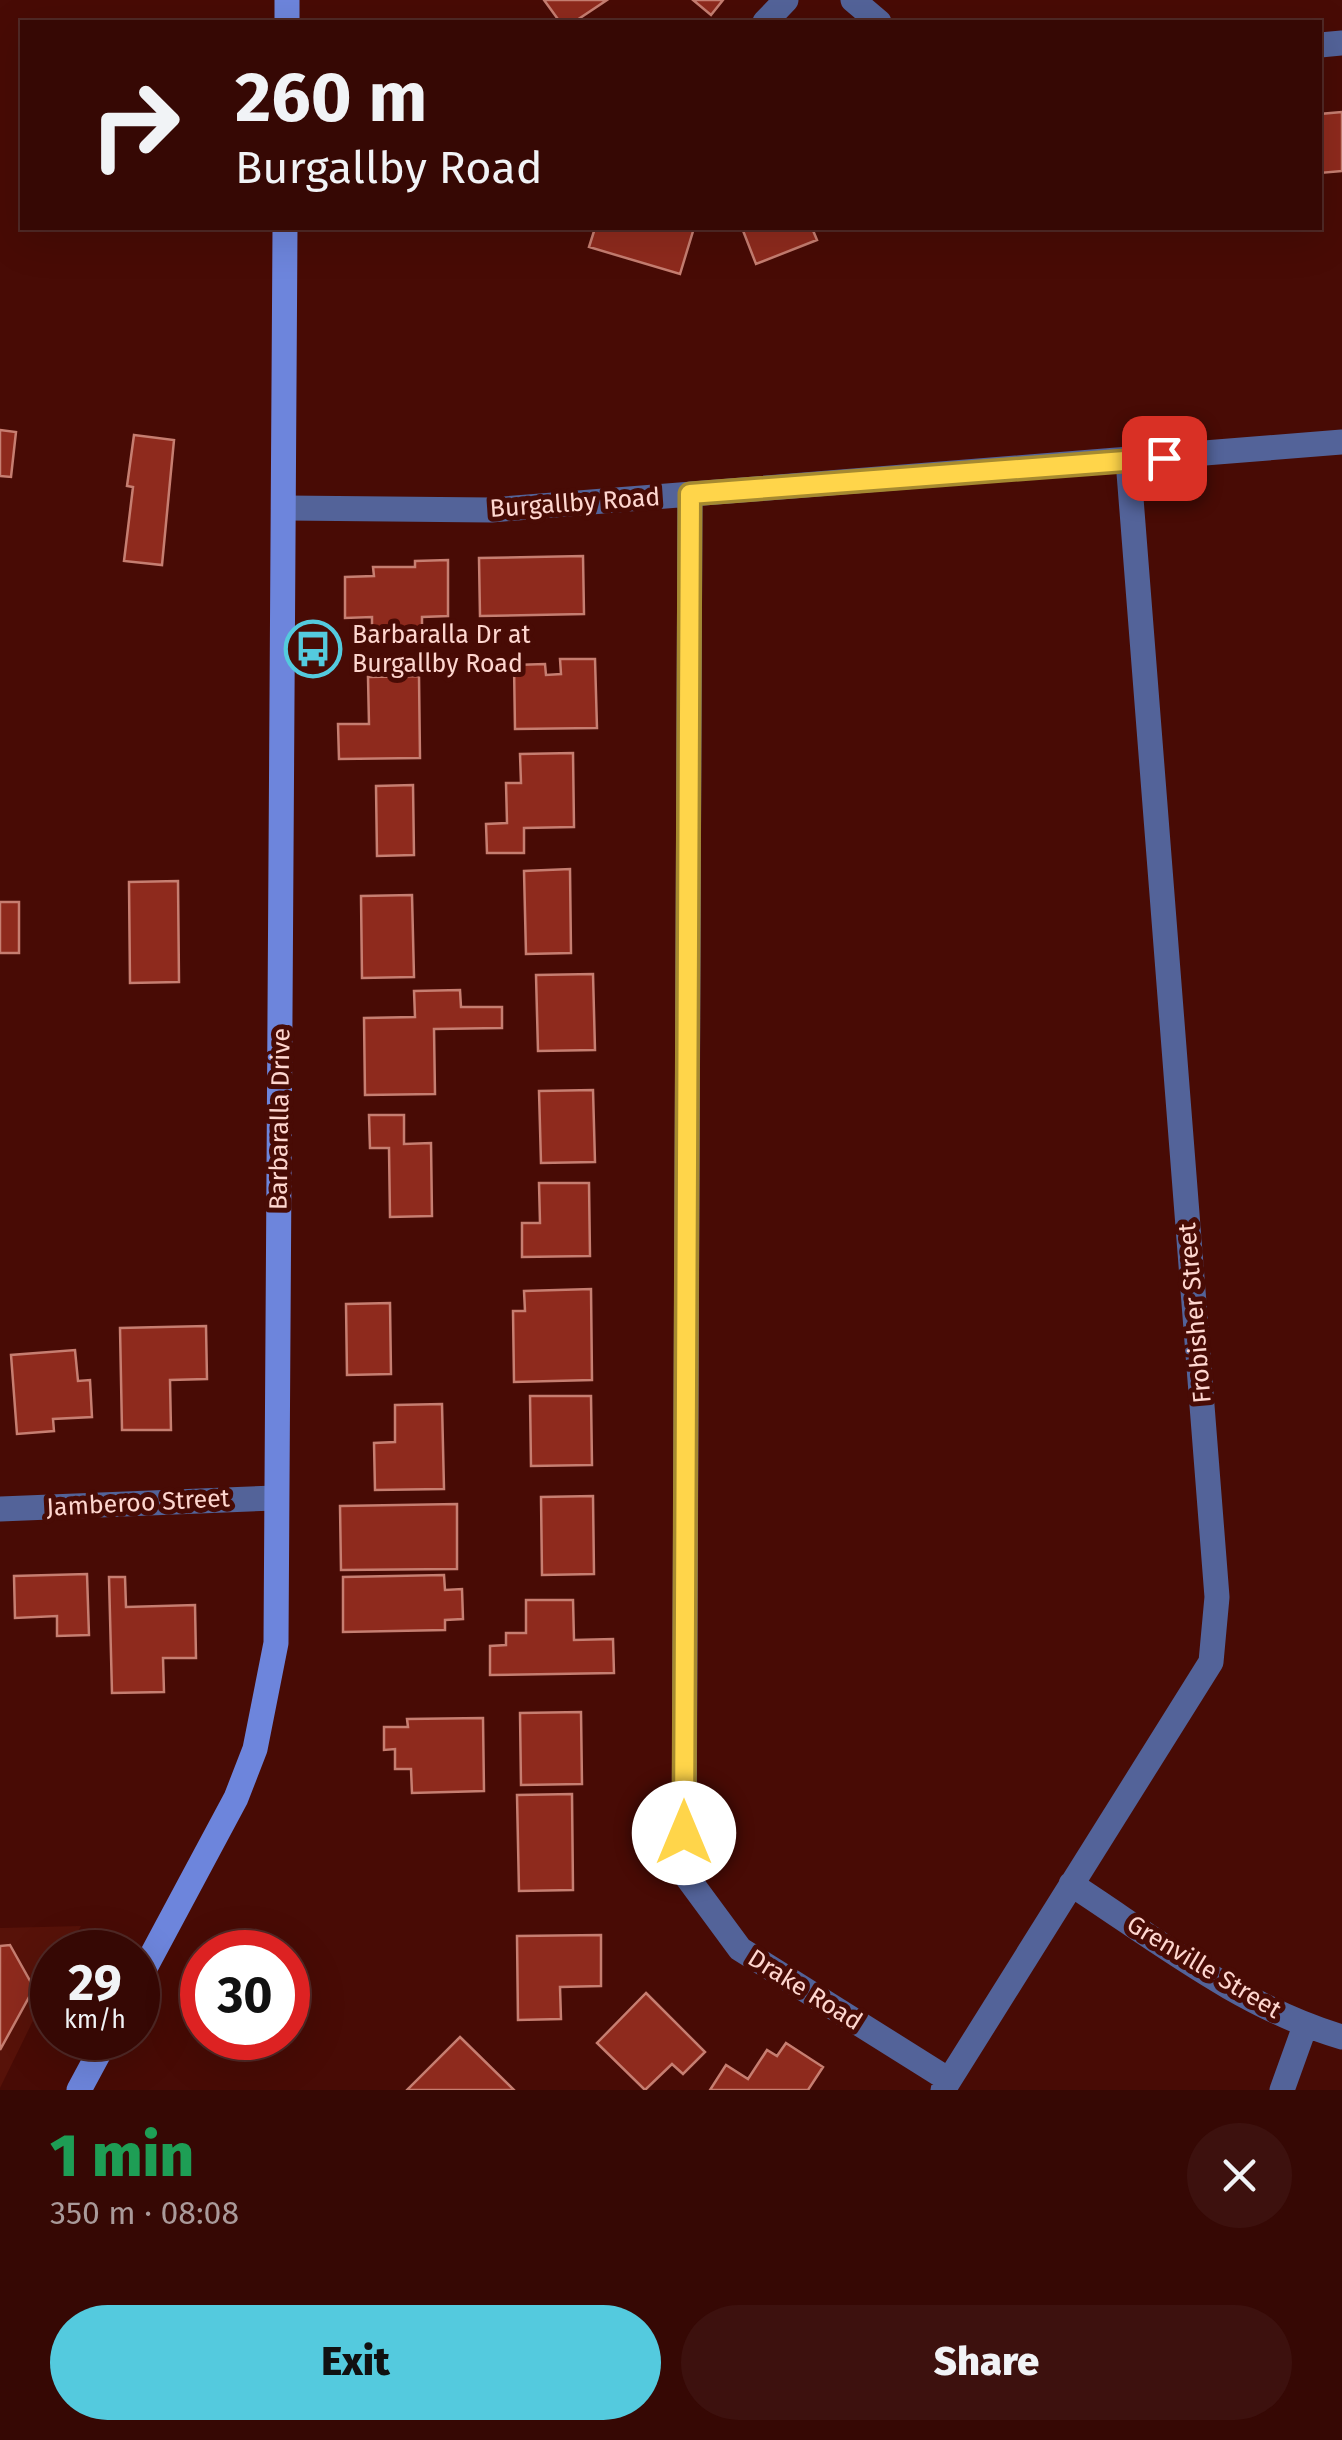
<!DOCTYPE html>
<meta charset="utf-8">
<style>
body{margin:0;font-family:"Fira Sans",sans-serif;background:#3d110e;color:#f1f3f6;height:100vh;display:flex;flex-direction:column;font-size:38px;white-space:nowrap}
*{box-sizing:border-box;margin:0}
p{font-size:32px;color:#aa9a9a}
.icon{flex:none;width:55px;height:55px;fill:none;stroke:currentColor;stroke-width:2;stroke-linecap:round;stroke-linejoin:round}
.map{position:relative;height:2090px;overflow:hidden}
.sheet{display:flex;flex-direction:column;background:#360804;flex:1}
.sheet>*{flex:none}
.top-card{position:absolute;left:20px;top:20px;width:1302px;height:210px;border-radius:0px;box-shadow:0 10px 40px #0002,0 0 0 2px #502926;background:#360804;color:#f1f3f6;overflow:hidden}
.speed{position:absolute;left:30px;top:1930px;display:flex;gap:20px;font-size:50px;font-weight:700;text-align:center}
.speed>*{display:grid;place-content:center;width:130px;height:130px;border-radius:50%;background:#360804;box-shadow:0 10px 40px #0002,0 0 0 2px #502926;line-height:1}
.speed small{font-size:25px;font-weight:400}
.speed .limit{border:15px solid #d22;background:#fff;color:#111}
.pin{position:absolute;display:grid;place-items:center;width:85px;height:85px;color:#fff;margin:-42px;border-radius:20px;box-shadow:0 5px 15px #0006}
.me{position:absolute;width:110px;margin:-55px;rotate:0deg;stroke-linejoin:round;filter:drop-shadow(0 0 8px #0008)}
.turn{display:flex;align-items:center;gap:35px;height:210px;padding:0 50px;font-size:45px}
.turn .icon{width:130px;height:130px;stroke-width:2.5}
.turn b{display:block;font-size:70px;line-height:85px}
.round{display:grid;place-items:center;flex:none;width:105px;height:105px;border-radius:52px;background:#3d110e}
.headline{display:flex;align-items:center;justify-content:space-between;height:170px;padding:0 50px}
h1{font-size:60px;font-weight:800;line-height:75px;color:#1e9e55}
.action{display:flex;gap:20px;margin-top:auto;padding:20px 50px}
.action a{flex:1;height:115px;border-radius:60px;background:#54cade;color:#111;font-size:40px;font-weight:800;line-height:115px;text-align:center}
.action a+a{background:#3d110e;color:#f1f3f6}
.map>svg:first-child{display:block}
.built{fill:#571209}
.building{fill:#8e2a1d;stroke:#c67e71;stroke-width:2.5}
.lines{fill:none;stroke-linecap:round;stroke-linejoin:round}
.street{stroke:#536399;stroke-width:25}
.secondary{stroke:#6d85dc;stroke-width:25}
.route-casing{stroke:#a68a30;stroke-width:25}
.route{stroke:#ffd54a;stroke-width:18}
.labels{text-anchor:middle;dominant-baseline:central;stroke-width:10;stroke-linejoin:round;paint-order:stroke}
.street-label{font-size:25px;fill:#fed6cf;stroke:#480b05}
.poi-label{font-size:25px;fill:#fed6cf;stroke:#480b05;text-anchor:start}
</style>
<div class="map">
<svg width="1342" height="2090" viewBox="0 0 1342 2090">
<rect width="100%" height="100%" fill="#480b05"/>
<path class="built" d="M81,1926L67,1952H52V1982L0,2088V1928Z"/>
<path class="building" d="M544,0H607L574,22H560Z
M693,0H723L711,15Z
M1342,112V171L1320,173V114Z
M595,228H694L680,274L589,247Z
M742,228H812L817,240L756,264Z
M0,430L16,432L11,477L0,476Z
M134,435L174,440L162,565L124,561L133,487L127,486Z
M583,556L584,614L480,616L479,558Z
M448,560V616L422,617V632L372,633V617L345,618V577L374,576L373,567H415V561Z
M560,659H595L597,728L515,729L514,665L545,664L546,675L561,674Z
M419,676L420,758L339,759L338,724H369L368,677Z
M573,753L574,827L524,828V853H487L486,824L507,823L506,783H521L520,754Z
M413,785L414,855L377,856L376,786Z
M570,869L571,953L526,954L524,871Z
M178,881L179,982L130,983L129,882Z
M412,895L414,977L362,978L361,896Z
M0,902H19V953H0Z
M593,974L595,1050L538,1051L536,975Z
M460,990L461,1007H502V1028L434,1029L435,1094L365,1095L364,1018L415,1017L414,991Z
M593,1090L595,1162L541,1163L539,1091Z
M369,1115H404V1144L431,1143L432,1216L390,1217L389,1148H370Z
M539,1183H589L590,1256L522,1257V1223H540Z
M591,1289L592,1380L514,1382L513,1311H525L524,1291Z
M390,1303L391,1374L347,1375L346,1304Z
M206,1326L207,1379L170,1380L171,1430H122L120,1328Z
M75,1350L78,1381L90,1380L92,1417L53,1419L54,1431L17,1434L11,1355Z
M530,1396H591L592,1465L531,1466Z
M442,1404L444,1489L375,1490L374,1443L395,1442V1405Z
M593,1496L594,1574L542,1575L541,1497Z
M457,1504V1569L341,1570L340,1506Z
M87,1574L89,1635L57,1636V1616L15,1618L14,1576Z
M444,1575L445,1590L462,1589L463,1619L445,1620V1630L343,1632V1577Z
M109,1577H125L126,1607L195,1605L196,1658H163L164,1692L112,1693Z
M526,1600H573L574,1640L613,1639L614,1673L490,1675V1646L506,1645V1633H526Z
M581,1712L582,1784L521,1785L520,1713Z
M483,1718L484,1791L412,1793L411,1769H395V1749L384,1750V1727H408L407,1719Z
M572,1794L573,1890L519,1891L517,1795Z
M601,1935V1986L560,1987L561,2019L518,2020L517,1936Z
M10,1945L34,1988L0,2050V1946Z
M646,1993L705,2052L683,2074L672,2064L645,2090L597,2043Z
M460,2037L514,2090H407Z
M786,2043L823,2067L808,2090H710L726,2065L748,2079L767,2050L777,2056Z"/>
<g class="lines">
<path class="street" d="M853,0L879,22
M765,22L786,0
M1320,45L1342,43
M690,495L684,1873L740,1949L949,2080
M286,508L491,510L1342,442
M0,1509L275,1498
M1071,1884C1157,1940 1243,2008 1342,2037
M943,2090L1211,1662L1217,1597L1128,460
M1282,2090L1305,2026"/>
<path class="secondary" d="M287,22V0
M138,1981L236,1798L255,1749L276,1643L285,228
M79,2090L107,2038"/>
</g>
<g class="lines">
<g class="route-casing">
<path id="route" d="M684,1833L690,494L1164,458"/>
</g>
<use href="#route" class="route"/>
</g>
<defs>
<g id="bus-ring" transform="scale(2.875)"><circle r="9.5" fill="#480b05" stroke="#54cade" stroke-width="1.5"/><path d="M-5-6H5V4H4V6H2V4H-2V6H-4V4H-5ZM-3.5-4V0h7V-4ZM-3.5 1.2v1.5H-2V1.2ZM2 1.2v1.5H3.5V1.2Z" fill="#54cade"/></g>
</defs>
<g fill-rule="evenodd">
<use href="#bus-ring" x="313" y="649"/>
</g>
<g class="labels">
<g class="street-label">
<text transform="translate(575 503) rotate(-4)">Burgallby Road</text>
<text transform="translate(280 1119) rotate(-89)">Barbaralla Drive</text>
<text transform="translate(1195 1313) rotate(-95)">Frobisher Street</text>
<text transform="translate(138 1503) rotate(-3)">Jamberoo Street</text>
<text transform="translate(1204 1967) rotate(31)">Grenville Street</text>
<text transform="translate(805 1990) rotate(32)">Drake Road</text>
</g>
<g class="poi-label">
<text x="352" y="635">Barbaralla Dr at<tspan x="352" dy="29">Burgallby Road</tspan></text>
</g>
</g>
</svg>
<div class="speed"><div>29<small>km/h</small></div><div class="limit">30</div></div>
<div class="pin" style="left:1164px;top:458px;background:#d93025"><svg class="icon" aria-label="arrive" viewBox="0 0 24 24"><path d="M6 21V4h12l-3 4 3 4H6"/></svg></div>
<svg class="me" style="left:684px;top:1833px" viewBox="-20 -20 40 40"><circle r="19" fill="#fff"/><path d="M0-13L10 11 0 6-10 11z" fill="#ffd54a"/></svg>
<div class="top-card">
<div class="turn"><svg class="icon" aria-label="right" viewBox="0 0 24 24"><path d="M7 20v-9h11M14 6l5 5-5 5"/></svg><div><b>260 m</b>Burgallby Road</div></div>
</div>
</div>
<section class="sheet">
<div class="headline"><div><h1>1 min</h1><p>350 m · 08:08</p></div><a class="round"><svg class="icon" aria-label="close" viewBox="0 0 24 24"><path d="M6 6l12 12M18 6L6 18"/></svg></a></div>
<div class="action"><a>Exit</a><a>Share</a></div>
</section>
